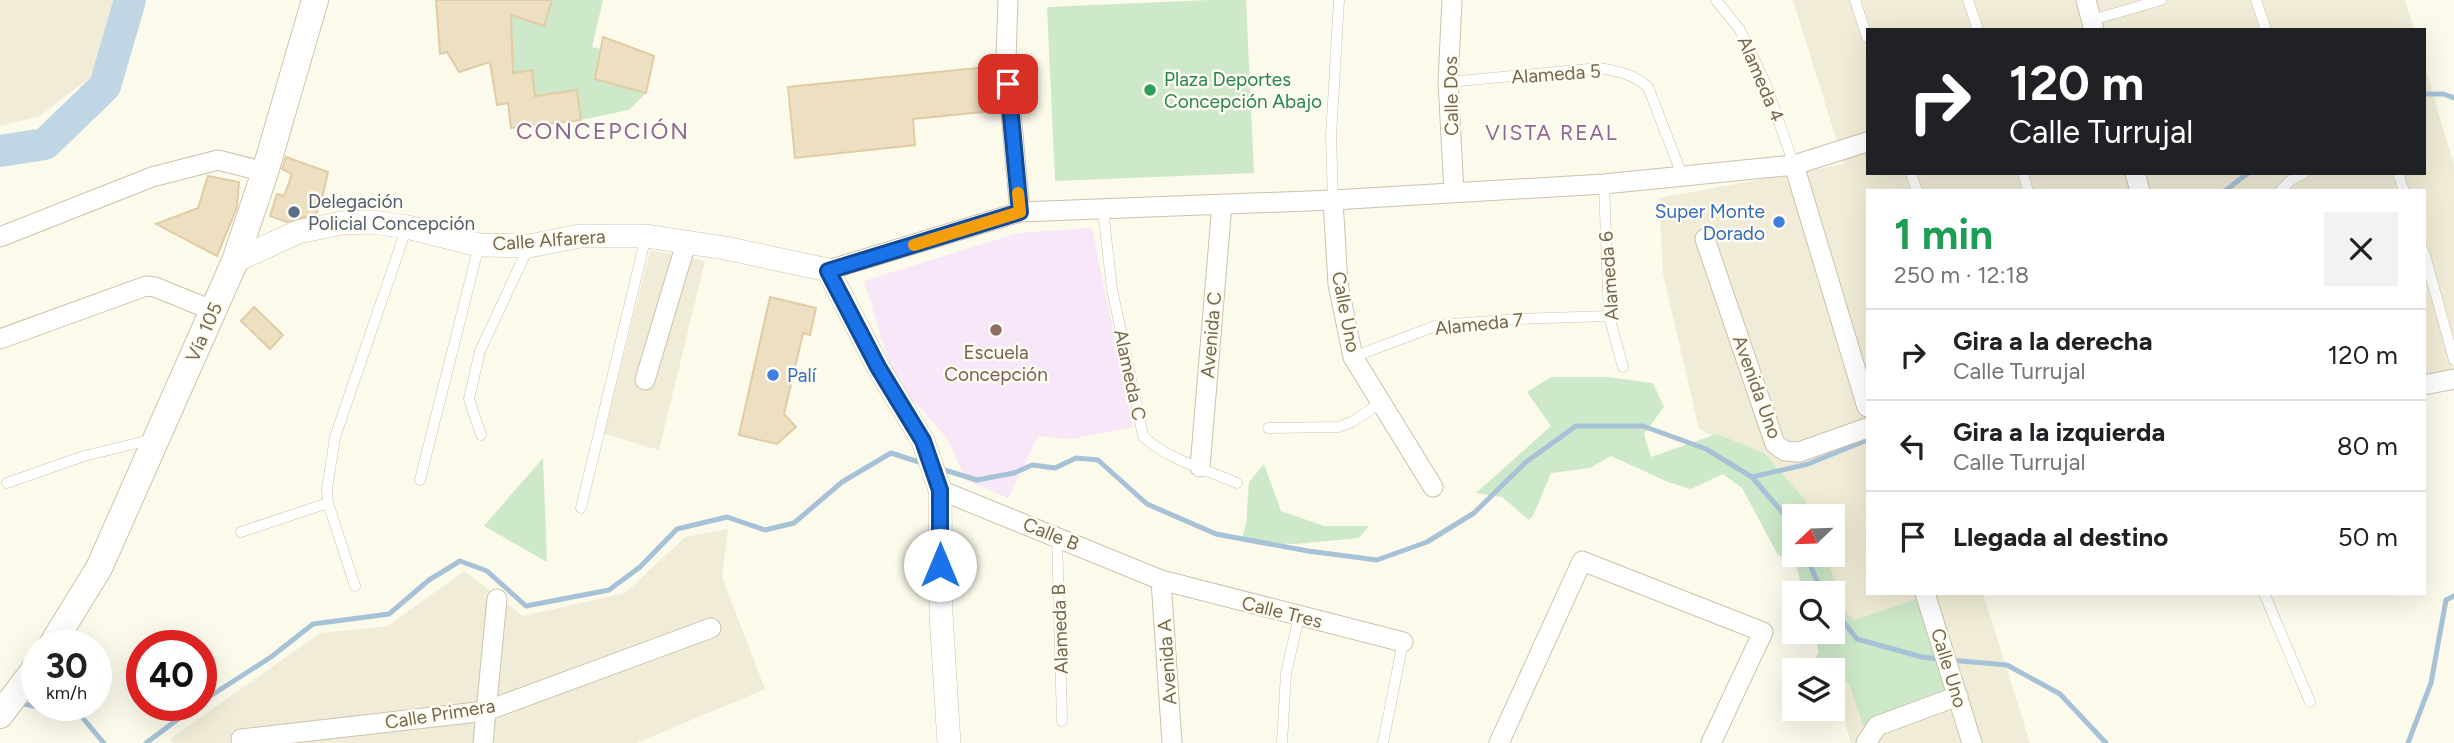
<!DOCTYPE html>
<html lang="es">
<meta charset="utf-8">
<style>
body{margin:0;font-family:Figtree,sans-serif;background:#f2f2f2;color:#202124;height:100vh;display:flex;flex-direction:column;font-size:26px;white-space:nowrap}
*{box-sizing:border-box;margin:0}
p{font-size:23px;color:#757577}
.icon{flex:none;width:38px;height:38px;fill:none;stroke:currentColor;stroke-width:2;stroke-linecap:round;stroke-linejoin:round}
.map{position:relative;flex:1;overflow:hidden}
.drawer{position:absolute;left:1866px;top:189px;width:560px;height:406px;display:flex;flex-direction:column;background:#fff;border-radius:0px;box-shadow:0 7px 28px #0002}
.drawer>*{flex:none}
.guide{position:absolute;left:1866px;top:28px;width:560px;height:147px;border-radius:0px;box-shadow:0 7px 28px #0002;background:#202124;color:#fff;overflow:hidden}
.needle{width:46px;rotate:247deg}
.fabs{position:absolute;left:1782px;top:504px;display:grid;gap:14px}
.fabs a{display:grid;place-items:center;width:63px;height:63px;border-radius:0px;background:#fff;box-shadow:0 7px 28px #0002;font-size:35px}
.speed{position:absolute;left:21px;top:630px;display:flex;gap:14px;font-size:35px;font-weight:700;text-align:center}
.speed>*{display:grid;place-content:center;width:91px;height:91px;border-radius:50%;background:#fff;box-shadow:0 7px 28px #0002;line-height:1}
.speed small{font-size:18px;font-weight:400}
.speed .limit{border:10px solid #d22;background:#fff;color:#111}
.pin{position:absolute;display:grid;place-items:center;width:60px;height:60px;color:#fff;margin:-30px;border-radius:14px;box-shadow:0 4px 10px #0006}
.me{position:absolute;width:77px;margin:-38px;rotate:0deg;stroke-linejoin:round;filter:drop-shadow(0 0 5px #0008)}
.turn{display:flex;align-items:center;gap:24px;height:147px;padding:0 28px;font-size:32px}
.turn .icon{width:91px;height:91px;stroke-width:2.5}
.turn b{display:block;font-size:49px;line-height:60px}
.round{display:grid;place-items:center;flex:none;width:74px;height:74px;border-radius:0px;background:#f2f2f2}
.summary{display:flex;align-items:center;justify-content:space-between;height:119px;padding:0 28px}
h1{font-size:42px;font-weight:700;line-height:52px;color:#1e9e55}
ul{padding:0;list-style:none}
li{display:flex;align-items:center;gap:21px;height:91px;padding:0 28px;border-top:2px solid #e0e0e0}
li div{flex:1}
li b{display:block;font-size:26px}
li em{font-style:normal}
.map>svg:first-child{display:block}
.residential{fill:#f0ecd7;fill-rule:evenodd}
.education{fill:#f7e7f8}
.green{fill:#cee9c9}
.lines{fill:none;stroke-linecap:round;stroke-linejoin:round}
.stream{stroke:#a7c2d6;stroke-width:5}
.river{stroke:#c0d6e5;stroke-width:32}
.building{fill:#eddfc2;stroke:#e1cca5;stroke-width:2}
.service-casing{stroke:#ccc2ae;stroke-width:11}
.minor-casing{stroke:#ccc2ae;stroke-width:21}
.tertiary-casing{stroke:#ccc2ae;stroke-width:24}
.secondary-casing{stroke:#cec4ac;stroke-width:28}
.service{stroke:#fff;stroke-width:10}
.minor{stroke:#fff;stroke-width:19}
.tertiary{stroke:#fff;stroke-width:23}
.secondary{stroke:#fff;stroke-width:26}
.route-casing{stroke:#114b97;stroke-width:18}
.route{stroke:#1a73e8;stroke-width:12}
.slow{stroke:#f59e0b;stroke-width:12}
.leisure-dot{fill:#2e9e5b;stroke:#fefcf1;stroke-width:2.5}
.service-dot{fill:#5c6f8a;stroke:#fefcf1;stroke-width:2.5}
.shop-dot{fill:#3f7fe0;stroke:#fefcf1;stroke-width:2.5}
.education-dot{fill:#8d6e63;stroke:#fefcf1;stroke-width:2.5}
.labels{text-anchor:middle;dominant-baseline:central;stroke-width:5;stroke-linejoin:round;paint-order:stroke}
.street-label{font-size:19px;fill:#76674f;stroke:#fefcf1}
.leisure-label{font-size:19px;fill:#27864d;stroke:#fefcf1;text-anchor:start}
.service-label{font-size:19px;fill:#4e5e75;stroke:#fefcf1;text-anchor:start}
.shop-label{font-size:19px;fill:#366cbe;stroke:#fefcf1;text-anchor:end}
.education-label{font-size:19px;fill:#785e54;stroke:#fefcf1}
.neighbourhood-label{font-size:21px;letter-spacing:2px;fill:#8e6791;stroke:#fefcf1}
.quarter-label{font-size:23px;letter-spacing:2px;fill:#8e6791;stroke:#fefcf1}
</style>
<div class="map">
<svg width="2454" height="743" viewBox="0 0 2454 743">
<rect width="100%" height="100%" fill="#fcfaeb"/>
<path class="residential" d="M0,0H122V8L92,76L40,116L0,126Z
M1793,0H2405L2414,30H1867V173H2424V63L2454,165V380L2424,386V191H1867V593H1983L2030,743H1851L1832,681V593H1804L1762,462L1699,429L1663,274L1659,198L1844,164ZM1794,516H1832V555H1794Z
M650,250L705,261L659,450L604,434Z
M728,529L722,577L765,689L637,743H174L170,739L320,633L388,626L464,571L523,616L625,593L685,537Z"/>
<path class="education" d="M1092,228L1133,427L1071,439L1038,436L1008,498L966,480L947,438L894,379L864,281L1018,233Z"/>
<path class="green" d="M444,0H603L592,47L600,49L595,79L646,93L629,110L581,120L577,91L535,96L532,70L514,73L511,55Z
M1209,0H1246L1254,173L1055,181L1047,7Z
M1551,377H1607L1653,383L1664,407L1644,434L1651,457L1717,434L1764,453L1805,500L1812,516H1794V555H1826L1844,610L1854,620L1920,598L1946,690L1939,698L1863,726L1848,681L1832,692V670H1811L1819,651L1813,632H1832V593H1803L1797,566L1778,555L1742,488L1723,474L1691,489L1668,482L1611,456L1590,468L1551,473L1533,516L1529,520L1502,497L1476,493L1551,426L1527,392Z
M543,458L547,562L484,526Z
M1264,464L1281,511L1324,526H1369L1359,538L1295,544L1241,542L1246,524L1249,482Z"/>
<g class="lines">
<path class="stream" d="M2424,94H2443L2454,98
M2225,191L2248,173
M938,468L977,480L1014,473L1032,465L1055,468L1076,458L1098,460L1147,504L1216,534L1308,551L1377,560L1427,542L1474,513L1526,462L1576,426H1643L1706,449L1752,477L1794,526
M1752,477L1808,464L1867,440
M1806,555L1822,593
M1832,607L1857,639L1922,657L1939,659
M1949,660L2007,665L2060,694L2106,743
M201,702L271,657L313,624L389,614L429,580L460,561L487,571L526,606L609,590L640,567L677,529L727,517L765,530L794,523L842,482L891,453L922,463
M19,703L81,716L104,743
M146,743L197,705
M2408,743L2431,683L2446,600L2454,596"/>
<path class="river" d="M0,151L45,144L105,86L130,0"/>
</g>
<path class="building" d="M436,0H552L544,26L511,15L513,73L532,70L535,96L577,90L581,120L511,128L508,103L497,105L490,62L459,72L447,52L440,54Z
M603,37L654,56L646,93L595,79Z
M987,67L992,111L913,119L915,145L795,158L788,87Z
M286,157L328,172L322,199L316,214L287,222L270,216L277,194L284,196L292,174L282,169Z
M208,176L239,182L237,207L217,256L156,224L198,208Z
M770,297L816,308L810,335L803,333L784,414L796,427L777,444L739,435Z
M254,307L283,335L270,349L241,321Z"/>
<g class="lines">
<g class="service-casing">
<path id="service" d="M1716,0L1740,30L1765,82L1794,165
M1855,0L1867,37
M1968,0L1978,30
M2256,0L2266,30
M2092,20L2161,0
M1448,82L1599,68C1618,71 1633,74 1648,87L1682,175
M1911,173L1917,191
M2023,173L2028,191
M2398,173L2404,191
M1604,184L1609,316L1623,367
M2280,191L2291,180L2304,173
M1333,200L1331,136L1339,0
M1103,210L1112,289L1143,436C1164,458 1209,471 1237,483
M2424,252L2454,360
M1353,357L1438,325L1520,319L1609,316
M1268,428L1338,427L1352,422L1380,403
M481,435L469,399L480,351L529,246
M420,480L479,245
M7,483L84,456L150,440
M581,508L646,236
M241,532L328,503
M1057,536L1062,721
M355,586L328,503L327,489L335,437L407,227
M2264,593L2310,702
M1282,743L1286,673L1299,617
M1383,743L1403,642"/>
</g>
<g class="minor-casing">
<path id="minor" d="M1008,0L1006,58L1020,212
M1452,0L1448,82L1454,192
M2086,0L2094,30
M1794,165L1867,407
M2135,173L2140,191
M1333,200L1338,284L1353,357L1433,487
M0,237L152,177L218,160L265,172
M1705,239L1775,444L1785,451L1799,452L1867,428
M828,270L1020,212L1333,200L1604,184L1794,165L1867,142
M0,339L146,286L155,287L214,311
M645,380L686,243
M2424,385L2454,379
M1200,467L1222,204
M940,490L1161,580L1403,642
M1161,580L1172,743
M1925,593L1972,743
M241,739L486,711L711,628
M483,743L497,599
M1499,743L1582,561L1763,632L1711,743
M1866,743L1877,726L1958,696"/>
</g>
<g class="tertiary-casing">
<path id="tertiary" d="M235,261L298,232L342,223L373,222L407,227L479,245L529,246L580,236H646L725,248L828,270L878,367L923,441L940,490L941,614L949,743"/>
</g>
<g class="secondary-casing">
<path id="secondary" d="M51,646L99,568L235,261L265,172L315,0
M0,715L37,666"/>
</g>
<use href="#service" class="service"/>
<use href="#minor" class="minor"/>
<use href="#tertiary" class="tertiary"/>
<use href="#secondary" class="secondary"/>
</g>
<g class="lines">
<g class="route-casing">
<path id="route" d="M940,565V490L923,441L878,367L828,271L1020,212L1008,84"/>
</g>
<use href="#route" class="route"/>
<path class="slow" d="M914,245L1020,212L1018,193"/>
</g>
<circle class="leisure-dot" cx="1150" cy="90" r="7"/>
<circle class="service-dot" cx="294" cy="212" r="7"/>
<g class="shop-dot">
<circle cx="1779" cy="222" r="7"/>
<circle cx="773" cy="375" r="7"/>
</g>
<circle class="education-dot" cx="996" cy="330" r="7"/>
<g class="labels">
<g class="street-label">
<text transform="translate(1556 74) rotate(-4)">Alameda 5</text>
<text transform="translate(1761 79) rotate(67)">Alameda 4</text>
<text transform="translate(1451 96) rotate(-91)">Calle Dos</text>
<text transform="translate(549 240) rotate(-4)">Calle Alfarera</text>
<text transform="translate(1609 276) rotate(-94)">Alameda 6</text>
<text transform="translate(1346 312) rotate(79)">Calle Uno</text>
<text transform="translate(1479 324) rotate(-6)">Alameda 7</text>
<text transform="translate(204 332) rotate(-66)">Vía 105</text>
<text transform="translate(1211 335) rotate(-85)">Avenida C</text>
<text transform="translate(1130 375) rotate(78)">Alameda C</text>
<text transform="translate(1757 387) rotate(70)">Avenida Uno</text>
<text transform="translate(1051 534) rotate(22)">Calle B</text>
<text transform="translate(1282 612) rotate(14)">Calle Tres</text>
<text transform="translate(1060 629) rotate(-92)">Alameda B</text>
<text transform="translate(1167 662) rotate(-94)">Avenida A</text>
<text transform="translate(1949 668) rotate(73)">Calle Uno</text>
<text transform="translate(440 714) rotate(-9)">Calle Primera</text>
</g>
<g class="leisure-label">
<text x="1164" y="79">Plaza Deportes<tspan x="1164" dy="22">Concepción Abajo</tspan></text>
</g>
<g class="service-label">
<text x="308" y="201">Delegación<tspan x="308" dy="22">Policial Concepción</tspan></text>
</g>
<g class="shop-label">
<text x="1765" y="211">Super Monte<tspan x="1765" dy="22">Dorado</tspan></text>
<text x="787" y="375" text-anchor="start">Palí</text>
</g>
<g class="education-label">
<text x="996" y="352">Escuela<tspan x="996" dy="22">Concepción</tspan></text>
</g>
<g class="neighbourhood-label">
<text x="1552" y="132">VISTA REAL</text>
</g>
<g class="quarter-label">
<text x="603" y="131">CONCEPCIÓN</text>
</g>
</g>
</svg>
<div class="fabs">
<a><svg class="needle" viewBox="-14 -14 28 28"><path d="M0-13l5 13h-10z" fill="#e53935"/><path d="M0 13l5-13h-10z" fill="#757577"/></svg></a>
<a><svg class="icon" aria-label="search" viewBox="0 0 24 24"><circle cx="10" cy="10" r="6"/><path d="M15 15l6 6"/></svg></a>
<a><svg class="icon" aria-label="layers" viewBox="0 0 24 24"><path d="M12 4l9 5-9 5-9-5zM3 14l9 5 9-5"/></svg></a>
</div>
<div class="speed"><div>30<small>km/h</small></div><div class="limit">40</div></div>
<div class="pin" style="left:1008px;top:84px;background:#d93025"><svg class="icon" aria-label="arrive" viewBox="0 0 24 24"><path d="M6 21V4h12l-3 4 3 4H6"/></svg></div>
<svg class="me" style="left:940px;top:565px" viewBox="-20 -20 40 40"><circle r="19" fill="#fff"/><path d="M0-13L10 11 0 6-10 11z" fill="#1a73e8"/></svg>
<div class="guide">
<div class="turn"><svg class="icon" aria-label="right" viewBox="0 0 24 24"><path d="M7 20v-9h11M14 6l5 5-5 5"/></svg><div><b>120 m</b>Calle Turrujal</div></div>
</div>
<section class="drawer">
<div class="summary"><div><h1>1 min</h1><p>250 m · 12:18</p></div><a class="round"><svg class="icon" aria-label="close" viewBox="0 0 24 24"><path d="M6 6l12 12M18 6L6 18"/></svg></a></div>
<ul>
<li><svg class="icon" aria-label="right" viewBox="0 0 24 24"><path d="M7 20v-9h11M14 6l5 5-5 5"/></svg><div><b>Gira a la derecha</b><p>Calle Turrujal</p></div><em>120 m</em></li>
<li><svg class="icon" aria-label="left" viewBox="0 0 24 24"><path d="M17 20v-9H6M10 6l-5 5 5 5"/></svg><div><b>Gira a la izquierda</b><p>Calle Turrujal</p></div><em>80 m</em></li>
<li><svg class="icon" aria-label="arrive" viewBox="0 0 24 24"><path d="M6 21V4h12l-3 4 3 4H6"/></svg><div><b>Llegada al destino</b></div><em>50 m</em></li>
</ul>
</section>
</div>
